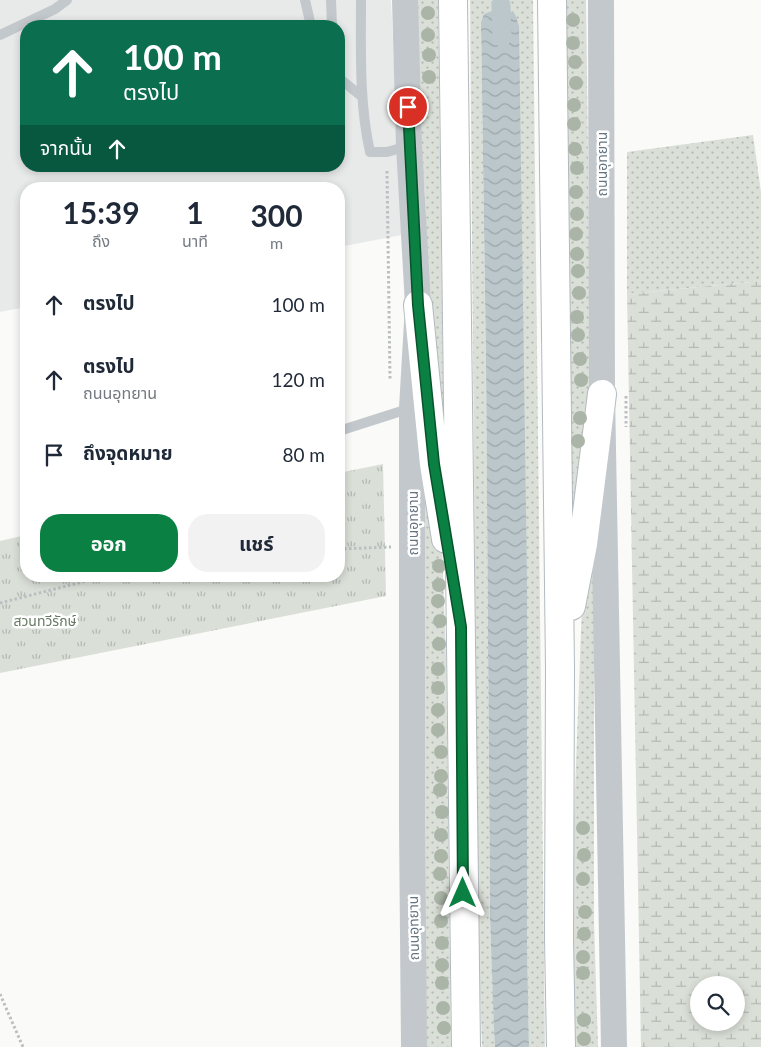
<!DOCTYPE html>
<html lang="th">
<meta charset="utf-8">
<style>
body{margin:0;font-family:Lato,"Noto Sans Thai",sans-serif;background:#f2f2f3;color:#1f2937;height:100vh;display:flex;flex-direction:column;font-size:19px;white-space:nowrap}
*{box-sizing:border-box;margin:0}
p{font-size:16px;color:#747a83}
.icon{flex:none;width:28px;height:28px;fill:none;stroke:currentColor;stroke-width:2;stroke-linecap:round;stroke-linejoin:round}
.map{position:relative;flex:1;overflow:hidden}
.panel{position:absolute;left:20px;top:182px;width:325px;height:400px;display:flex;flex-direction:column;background:#fff;border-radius:20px;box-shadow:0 2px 8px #0003}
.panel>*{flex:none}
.top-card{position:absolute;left:20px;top:20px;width:325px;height:152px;border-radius:20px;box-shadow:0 2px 8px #0003;background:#0b6e4f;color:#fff;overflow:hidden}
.buttons{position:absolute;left:690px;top:976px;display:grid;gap:10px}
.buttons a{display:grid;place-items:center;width:55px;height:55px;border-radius:50%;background:#fff;box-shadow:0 2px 8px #0003;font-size:25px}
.pin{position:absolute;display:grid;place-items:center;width:42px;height:42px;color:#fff;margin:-21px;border:2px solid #fff;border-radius:50%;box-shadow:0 1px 5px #0007}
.me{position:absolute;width:55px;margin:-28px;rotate:0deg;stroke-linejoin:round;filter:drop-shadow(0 0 4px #0008)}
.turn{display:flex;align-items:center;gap:18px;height:105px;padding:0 20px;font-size:22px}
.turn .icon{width:65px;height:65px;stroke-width:2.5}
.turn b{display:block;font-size:35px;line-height:42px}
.then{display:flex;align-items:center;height:48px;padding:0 20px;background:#0003;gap:10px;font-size:19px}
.eta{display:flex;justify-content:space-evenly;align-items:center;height:85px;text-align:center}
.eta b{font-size:30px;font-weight:700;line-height:35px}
.primary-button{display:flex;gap:10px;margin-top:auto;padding:10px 20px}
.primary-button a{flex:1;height:58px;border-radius:20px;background:#0b8043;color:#fff;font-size:20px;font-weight:700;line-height:58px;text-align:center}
.primary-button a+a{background:#f2f2f3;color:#1f2937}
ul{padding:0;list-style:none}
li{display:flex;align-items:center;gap:15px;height:75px;padding:0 20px}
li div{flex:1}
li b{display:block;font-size:19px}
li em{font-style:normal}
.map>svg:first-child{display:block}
.built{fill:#e8e9e9;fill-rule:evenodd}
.grass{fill:url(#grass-dots)}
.wetland{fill:url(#wetland-marsh);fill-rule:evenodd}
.park{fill:url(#park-tufts)}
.water{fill:url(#water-waves)}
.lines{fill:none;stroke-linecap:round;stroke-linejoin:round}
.canal{stroke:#bbc7cb;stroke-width:19}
.secondary-casing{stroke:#b3babf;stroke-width:30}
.path{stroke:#bbbfc2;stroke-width:3;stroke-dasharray:2.5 2.5;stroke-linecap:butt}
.service{stroke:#c3c8cc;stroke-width:10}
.tertiary{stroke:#c3c8cc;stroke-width:26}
.secondary{stroke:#fff;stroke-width:28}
.tree{fill:#aab4a7}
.route-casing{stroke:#07532c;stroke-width:12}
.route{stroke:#0b8043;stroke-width:9}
.labels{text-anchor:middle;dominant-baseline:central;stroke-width:5;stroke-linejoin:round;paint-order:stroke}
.street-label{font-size:14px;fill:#657683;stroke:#fff}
.park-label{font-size:14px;fill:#687a64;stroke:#fff}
</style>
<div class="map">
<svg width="761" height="1047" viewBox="0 0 761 1047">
<defs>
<pattern id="grass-dots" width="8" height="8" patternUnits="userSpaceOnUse" patternTransform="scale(1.25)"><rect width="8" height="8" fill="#dadfd7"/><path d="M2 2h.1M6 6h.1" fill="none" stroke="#b4b9b4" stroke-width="1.8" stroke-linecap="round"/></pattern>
<pattern id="wetland-marsh" width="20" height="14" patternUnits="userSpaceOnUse" patternTransform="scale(1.25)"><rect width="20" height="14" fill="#dadfd7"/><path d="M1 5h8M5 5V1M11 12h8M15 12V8" fill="none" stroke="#b4b9b4"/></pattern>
<pattern id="park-tufts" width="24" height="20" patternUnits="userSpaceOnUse" patternTransform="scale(1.25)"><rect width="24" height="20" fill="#dadfd7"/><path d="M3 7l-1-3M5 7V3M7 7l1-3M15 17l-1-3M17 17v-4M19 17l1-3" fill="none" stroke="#b4b9b4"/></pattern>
<pattern id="water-waves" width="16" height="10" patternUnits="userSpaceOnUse" patternTransform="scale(1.25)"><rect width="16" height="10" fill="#bbc7cb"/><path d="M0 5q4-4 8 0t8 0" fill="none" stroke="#9ca6aa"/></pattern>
</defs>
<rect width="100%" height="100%" fill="#fafaf8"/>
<path class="built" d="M0,0H391L402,235L339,247V189H26V307L0,312ZM26,26H339V166H26Z"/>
<path class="grass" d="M413,0H438L444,461L428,362L425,193L414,92Z
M470,0H533L545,1047H529L527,938L481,23L486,363L490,918L495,1047H482L478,932Z
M562,0H586L591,395L569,551Z
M753,135L761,192V281L627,294V152Z
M424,466L442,548L446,657L451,1047H426L422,701Z
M594,553V922L598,1047H575L572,934L573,845L582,604Z"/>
<path class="wetland" d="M761,281V1047H641L627,294ZM699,985H736V1022H699Z"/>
<path class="park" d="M383,464L386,596L0,673V541L26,535V576H339V473Z"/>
<path class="water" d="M492,11H510L515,14L519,26L527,580V938L529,1047H495L494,1030L490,918L486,363L481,23L484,14Z"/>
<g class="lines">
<path class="canal" d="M501,5L502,37"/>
<g class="secondary-casing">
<path id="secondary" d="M453,0L466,1047
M552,0L560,669L559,939L561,1047
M418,305L434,464L446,539
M571,606L583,544L602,394"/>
</g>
<path class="path" d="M387,171L390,379
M626,396V427
M339,549L391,547
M0,603L106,576
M0,994L23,1047"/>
<path class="service" d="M305,0L311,26
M331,0L332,26
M361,0C361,52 359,102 370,152H387L408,146
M0,35L55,9L67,0
M339,78L361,96
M339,431L411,408"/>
<path class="tertiary" d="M405,0L409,146L418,305L412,408V825L414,1047
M601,0L602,394L614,1047"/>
<use href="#secondary" class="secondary"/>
</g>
<g class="tree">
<circle cx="428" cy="13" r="7"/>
<circle cx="573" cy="20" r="7"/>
<circle cx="428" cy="35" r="7"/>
<circle cx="573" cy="43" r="7"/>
<circle cx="429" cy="55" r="7"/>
<circle cx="575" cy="62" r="7"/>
<circle cx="429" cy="77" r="7"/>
<circle cx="576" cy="83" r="7"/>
<circle cx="574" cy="105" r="7"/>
<circle cx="574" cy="124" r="7"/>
<circle cx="575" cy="149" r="7"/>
<circle cx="577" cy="168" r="7"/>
<circle cx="576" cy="192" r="7"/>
<circle cx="577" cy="214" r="7"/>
<circle cx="576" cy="234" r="7"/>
<circle cx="577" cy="254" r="7"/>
<circle cx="578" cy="271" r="7"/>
<circle cx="579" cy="293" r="7"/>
<circle cx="577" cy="317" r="7"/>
<circle cx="578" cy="335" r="7"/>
<circle cx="580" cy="359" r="7"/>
<circle cx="581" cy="380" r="7"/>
<circle cx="580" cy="418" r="7"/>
<circle cx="578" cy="441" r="7"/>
<circle cx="439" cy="566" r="7"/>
<circle cx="439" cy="585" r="7"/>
<circle cx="438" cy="601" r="7"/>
<circle cx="440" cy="621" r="7"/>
<circle cx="439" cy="644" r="7"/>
<circle cx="438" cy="669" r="7"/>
<circle cx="438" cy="688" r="7"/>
<circle cx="438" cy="710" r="7"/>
<circle cx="438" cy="730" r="7"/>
<circle cx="441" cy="752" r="7"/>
<circle cx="441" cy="776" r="7"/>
<circle cx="440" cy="790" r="7"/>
<circle cx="442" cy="812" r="7"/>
<circle cx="583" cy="828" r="7"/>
<circle cx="441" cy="835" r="7"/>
<circle cx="584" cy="855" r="7"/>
<circle cx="441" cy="856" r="7"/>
<circle cx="440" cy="874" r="7"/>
<circle cx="583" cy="879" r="7"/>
<circle cx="441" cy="898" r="7"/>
<circle cx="585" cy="912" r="7"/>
<circle cx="441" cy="921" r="7"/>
<circle cx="584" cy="934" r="7"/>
<circle cx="442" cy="943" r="7"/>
<circle cx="583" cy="957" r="7"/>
<circle cx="442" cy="965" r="7"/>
<circle cx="583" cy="973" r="7"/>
<circle cx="442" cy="983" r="7"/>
<circle cx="443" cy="1008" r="7"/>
<circle cx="584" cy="1020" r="7"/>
<circle cx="444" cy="1028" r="7"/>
<circle cx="584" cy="1039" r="7"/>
</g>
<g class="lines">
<g class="route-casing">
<path id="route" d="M408,107L418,305L434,464L461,627L463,893"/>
</g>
<use href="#route" class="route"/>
</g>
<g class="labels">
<g class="street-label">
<text transform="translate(601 164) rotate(-90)">ถนนอุทยาน</text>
<text transform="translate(412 523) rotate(-90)">ถนนอุทยาน</text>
<text transform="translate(413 928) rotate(-91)">ถนนอุทยาน</text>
</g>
<g class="park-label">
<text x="45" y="620">สวนทวีรักษ์</text>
</g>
</g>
</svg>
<div class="buttons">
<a><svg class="icon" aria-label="search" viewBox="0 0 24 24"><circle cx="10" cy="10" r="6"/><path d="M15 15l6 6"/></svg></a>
</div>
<div class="pin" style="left:408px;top:107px;background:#d93025"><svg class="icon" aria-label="arrive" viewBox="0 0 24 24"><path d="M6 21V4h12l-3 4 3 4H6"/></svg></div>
<svg class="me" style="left:463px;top:893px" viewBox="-20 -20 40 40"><path d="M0-17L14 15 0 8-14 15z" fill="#0b8043" stroke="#fff" stroke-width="4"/></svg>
<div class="top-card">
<div class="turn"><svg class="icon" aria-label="ahead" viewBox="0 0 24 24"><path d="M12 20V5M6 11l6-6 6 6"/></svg><div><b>100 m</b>ตรงไป</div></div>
<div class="then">จากนั้น<svg class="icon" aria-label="ahead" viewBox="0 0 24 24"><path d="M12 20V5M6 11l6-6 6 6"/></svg></div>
</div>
<section class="panel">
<div class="eta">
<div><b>15:39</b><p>ถึง</p></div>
<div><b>1</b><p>นาที</p></div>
<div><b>300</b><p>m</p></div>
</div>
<ul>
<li><svg class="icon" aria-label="ahead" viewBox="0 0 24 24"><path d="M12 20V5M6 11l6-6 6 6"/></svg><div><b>ตรงไป</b></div><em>100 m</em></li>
<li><svg class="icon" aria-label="ahead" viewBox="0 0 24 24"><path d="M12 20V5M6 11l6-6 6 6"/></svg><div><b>ตรงไป</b><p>ถนนอุทยาน</p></div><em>120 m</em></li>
<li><svg class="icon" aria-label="arrive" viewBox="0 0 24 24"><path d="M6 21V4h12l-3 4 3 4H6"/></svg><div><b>ถึงจุดหมาย</b></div><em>80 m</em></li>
</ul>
<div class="primary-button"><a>ออก</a><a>แชร์</a></div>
</section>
</div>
